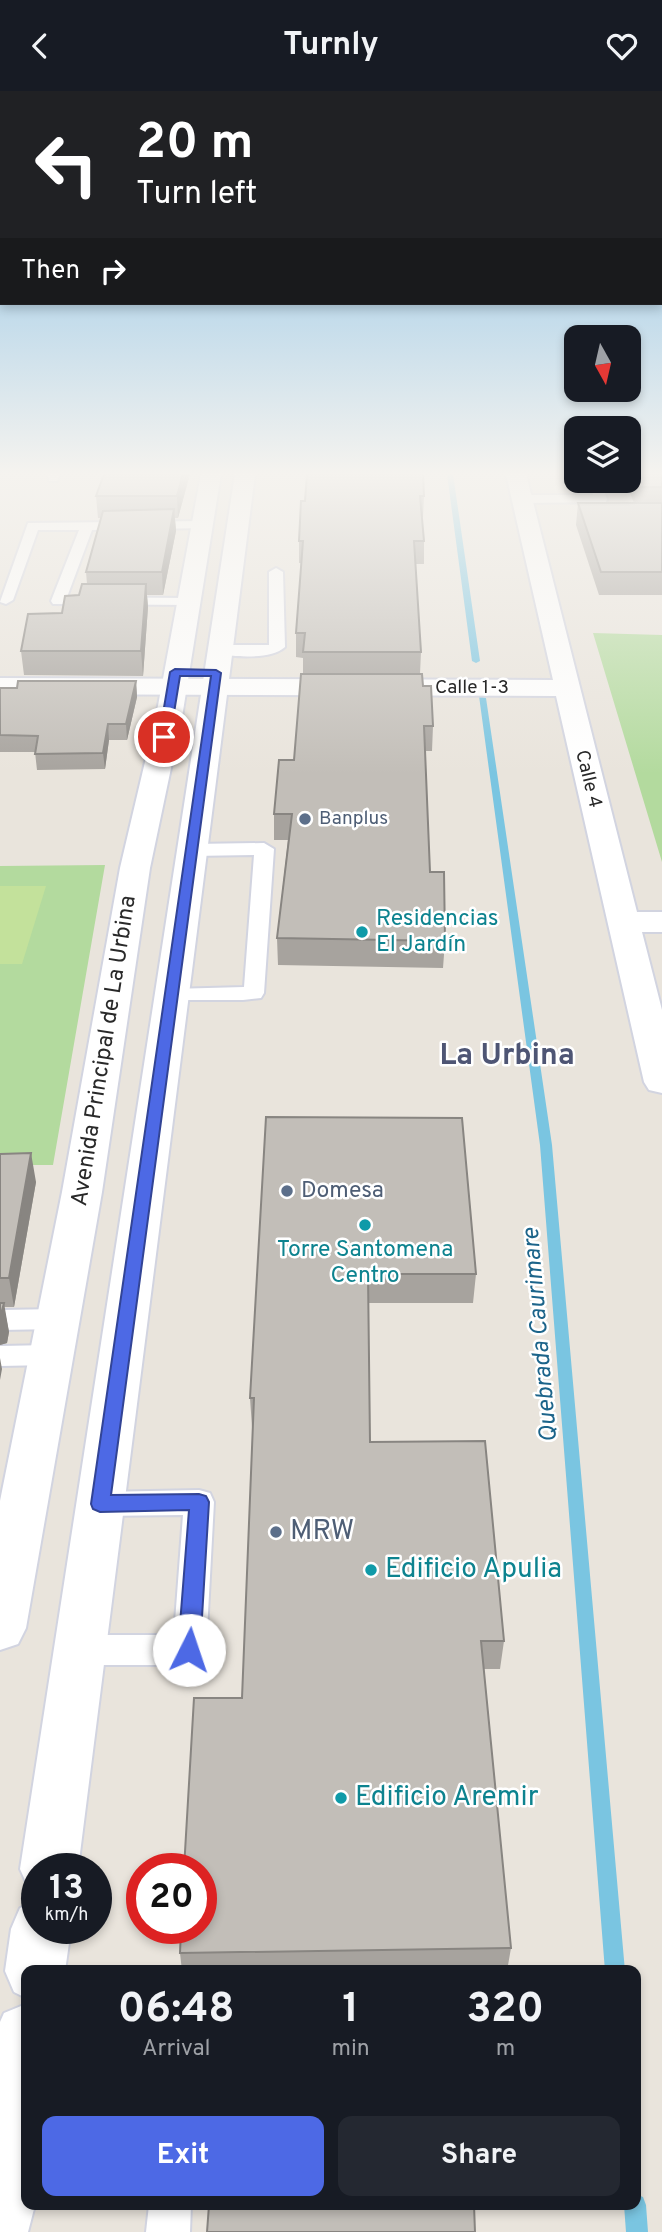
<!DOCTYPE html>
<meta charset="utf-8">
<style>
body{margin:0;font-family:Overpass,sans-serif;background:#242831;color:#f1f3f6;height:100vh;display:flex;flex-direction:column;font-size:26px;white-space:nowrap}
*{box-sizing:border-box;margin:0}
p{font-size:23px;color:#9ea1a6}
.icon{flex:none;width:38px;height:38px;fill:none;stroke:currentColor;stroke-width:2;stroke-linecap:round;stroke-linejoin:round}
.map{position:relative;flex:1;overflow:hidden}
.drawer{position:absolute;left:21px;top:1874px;width:620px;height:245px;display:flex;flex-direction:column;background:#171b24;border-radius:14px;box-shadow:0 4px 10px #0003}
.drawer>*{flex:none}
.top-card{position:absolute;left:0px;top:0px;width:663px;height:214px;box-shadow:0 4px 10px #0003;background:#202124;color:#fff;overflow:hidden}
.needle{width:46px;rotate:172deg}
.fabs{position:absolute;left:564px;top:234px;display:grid;gap:14px}
.fabs a{display:grid;place-items:center;width:77px;height:77px;border-radius:14px;background:#171b24;box-shadow:0 4px 10px #0003;font-size:35px}
.speed{position:absolute;left:21px;top:1762px;display:flex;gap:14px;font-size:35px;font-weight:700;text-align:center}
.speed>*{display:grid;place-content:center;width:91px;height:91px;border-radius:50%;background:#171b24;box-shadow:0 4px 10px #0003;line-height:1}
.speed small{font-size:18px;font-weight:400}
.speed .limit{border:10px solid #d22;background:#fff;color:#111}
.pin{position:absolute;display:grid;place-items:center;width:60px;height:60px;color:#fff;margin:-30px;border:4px solid #fff;border-radius:50%;box-shadow:0 2px 7px #0007}
.me{position:absolute;width:77px;margin:-38px;rotate:4deg;stroke-linejoin:round;filter:drop-shadow(0 0 5px #0008)}
.turn{display:flex;align-items:center;gap:24px;height:147px;padding:0 21px;font-size:32px}
.turn .icon{width:91px;height:91px;stroke-width:2.5}
.turn b{display:block;font-size:49px;line-height:60px}
.then{display:flex;align-items:center;height:66px;padding:0 21px;background:#0003;gap:14px;font-size:26px}
.eta{display:flex;justify-content:space-evenly;align-items:center;height:119px;text-align:center}
.eta b{font-size:42px;font-weight:700;line-height:49px}
.cta{display:flex;gap:14px;margin-top:auto;padding:14px 21px}
.cta a{flex:1;height:80px;border-radius:14px;background:#4d69e5;color:#fff;font-size:28px;font-weight:700;line-height:80px;text-align:center}
.cta a+a{background:#242831;color:#f1f3f6}
header{display:flex;justify-content:space-between;align-items:center;height:91px;padding:0 21px;background:#171b24;font-size:32px;font-weight:700}
.map>svg:first-child{display:block}
.green{fill:#b3da9e}
.pitch{fill:#c3e19b}
.lines{fill:none;stroke-linecap:round;stroke-linejoin:round}
.stream{fill:#7ac5e1;fill-rule:evenodd}
.lane-casing{stroke:#d2d4e0;stroke-width:4}
.street-casing{stroke:#d2d4e0;stroke-width:4}
.secondary-casing{stroke:#d2d4e0;stroke-width:4}
.lane{fill:#fff;fill-rule:evenodd}
.street{fill:#fff;fill-rule:evenodd}
.secondary{fill:#fff;fill-rule:evenodd}
.wall{fill:#a7a39e}
.shaded-wall{fill:#888581}
.building{fill:#c2beb8;stroke:#888581;stroke-width:2}
.route{fill:#4d69e5;stroke:#324495;stroke-width:2}
.service-dot{fill:#5c6f8a;stroke:#fff;stroke-width:2.5}
.culture-dot{fill:#0f9aa8;stroke:#fff;stroke-width:2.5}
.labels{text-anchor:middle;dominant-baseline:central;stroke-width:5;stroke-linejoin:round;paint-order:stroke}
.far-street-label{font-size:19px;fill:#292929;stroke:#fff}
.far-service-label{font-size:19px;fill:#4e5e75;stroke:#fff;text-anchor:start}
.culture-label{font-size:23px;fill:#0d838f;stroke:#fff;text-anchor:start}
.street-label{font-size:23px;fill:#292929;stroke:#fff}
.service-label{font-size:23px;fill:#4e5e75;stroke:#fff;text-anchor:start}
.water-label{font-size:24px;font-style:italic;fill:#1c648a;stroke:#fff}
.near-service-label{font-size:28px;fill:#4e5e75;stroke:#fff;text-anchor:start}
.near-culture-label{font-size:28px;fill:#0d838f;stroke:#fff;text-anchor:start}
.district-label{font-size:30px;font-weight:bold;fill:#4e5574;stroke:#fff}
</style>
<header><svg class="icon" aria-label="back" viewBox="0 0 24 24"><path d="M15 5l-7 7 7 7"/></svg>Turnly<svg class="icon" aria-label="heart" viewBox="0 0 24 24"><path d="M12 20l-8-8c-3-5 5-10 8-4 3-6 11-1 8 4z"/></svg></header>
<div class="map">
<svg width="662" height="2141" viewBox="0 0 662 2141">
<rect width="100%" height="100%" fill="#e9e4dc"/>
<path class="green" d="M593,542L662,544V771Z
M105,774L53,1074H0V775Z"/>
<path class="pitch" d="M0,795H46L22,873H0Z"/>
<g class="lines">
<path class="stream" d="M447,383H453L480,570L476,572L472,570Z
M479,605L486,607L552,1054L625,1880H605L540,1054Z
M635,2103L643,2106L646,2114L648,2141H626L624,2114H635Z"/>
<g class="lane-casing">
<path id="lane" d="M48,383H60L57,390H49Z
M589,390H601L607,408L606,411L523,412L517,408L523,404H593Z
M202,430L207,431V437L92,439L67,506L188,507L193,508L195,511L193,514L53,513L51,510L79,439H38L13,509L6,513L0,511L28,432Z
M276,477L283,481L285,556C271,569 232,566 214,562L212,559L220,554H269V481Z
M264,752L274,758L264,902L261,907L243,909H163L160,904L163,899L171,898L244,896L254,764L192,765L182,759L192,753Z
M58,1218L68,1221L72,1228L68,1235L58,1238L0,1239V1219Z
M50,1254L60,1257L64,1264L60,1271L50,1274L0,1275V1255Z
M199,1399L210,1402L214,1411L206,1559L201,1569L189,1574H80L68,1569L63,1559L68,1549L80,1544H174L183,1424L101,1425L90,1422L86,1413L90,1404L101,1401Z
M149,2114H191L190,2141H146Z"/>
</g>
<g class="street-casing">
<path id="street" d="M506,383H526L637,821H662V841H642L662,919V1002L649,999L644,991L556,605L0,603V587L553,589Z"/>
</g>
<g class="secondary-casing">
<path id="secondary" d="M201,383H221L183,620L150,777L102,1101L26,1537L18,1553L0,1559V1410L62,1101L120,777L157,620Z
M235,383H255L78,1778H37V1802L29,1798L20,1778Z
M37,1810V1838H71L65,1880H26V1907L14,1901L5,1880L11,1838L20,1817Z
M26,1913V2114H35L28,2141H0V1931L4,1922Z"/>
</g>
<use href="#lane" class="lane"/>
<use href="#street" class="street"/>
<use href="#secondary" class="secondary"/>
</g>
<path class="wall" d="M190,383L178,427H175L176,440L163,504H147L148,516L143,585L24,584L21,560L62,522L79,504L87,493L86,481L101,427H98L96,405Z
M628,383H662V504H599L576,434L578,412H634L625,390H628Z
M424,405L423,426H422L424,450V473H415L421,561L420,583L433,635L432,660H425L430,781L445,850L443,877L278,874L277,847L288,749H274V723L294,669L303,583V567L296,566V542L301,472H299V450L305,410Z
M136,590L137,606L127,649H109L105,678L37,679L35,661H0V597Z
M266,1026L476,1183L473,1212H368L370,1351L504,1550L500,1578H484L511,1857L507,1880H182L180,1862L242,1607L253,1336H252L250,1307Z
M0,1063L36,1091L14,1216H4L9,1241L7,1252L0,1254Z"/>
<path class="shaded-wall" d="M183,383H190L178,427L177,405Z
M174,418L176,440L163,504L162,481Z
M146,493L148,516L143,585L141,560Z
M136,590L137,606L127,649L126,633Z
M108,633L109,649L105,678L103,662Z
M31,1062L36,1091L14,1216L9,1187Z
M4,1212L9,1241L7,1252L0,1254V1224Z
M0,1267L2,1278L0,1289Z"/>
<path class="building" d="M104,383H183L177,405H96Z
M307,383H423L424,405H420L424,450H414L421,561H303L305,542H296L303,450H299L301,410H305Z
M632,383H662V396H637Z
M578,412H662V481H601Z
M174,418L162,481H86L103,420Z
M82,493H146L141,560H21L28,523L62,522L65,505L79,504Z
M301,583H422L423,595H431L433,635H424L430,781H444L445,850L277,847L292,723H274L279,669H294Z
M18,590H136L126,633H108L103,662L35,663L38,645L0,644V597H17Z
M266,1026L462,1027L476,1183H368L370,1351L485,1350L504,1550H481L511,1857L180,1862L181,1838H201V1778H184L194,1607H242L254,1307H250Z
M31,1062L9,1187H0V1063Z
M0,1212H4L1,1223L0,1224Z
M209,2114H474L475,2141H207Z"/>
<linearGradient id="sky" x2="0" y2="1"><stop stop-color="#7cbbe5"/><stop offset="0.56" stop-color="#f5f3ef"/><stop offset="1" stop-color="#f5f3ef" stop-opacity="0"/></linearGradient>
<rect width="662" height="683" fill="url(#sky)"/>
<path class="route" d="M175,578L216,579L221,582L111,1404L199,1403L206,1405L209,1411L200,1559L197,1565L189,1568L181,1565L178,1559L189,1419L100,1421L93,1418L91,1413L211,585H180L170,646L164,649L159,646L170,581Z"/>
<g class="service-dot">
<circle cx="305" cy="728" r="7"/>
<circle cx="287" cy="1100" r="7"/>
<circle cx="276" cy="1441" r="7"/>
</g>
<g class="culture-dot">
<circle cx="362" cy="841" r="7"/>
<circle cx="365" cy="1134" r="7"/>
<circle cx="371" cy="1479" r="7"/>
<circle cx="341" cy="1707" r="7"/>
</g>
<g class="labels">
<g class="far-street-label">
<text x="472" y="597">Calle 1-3</text>
<text transform="translate(588 688) rotate(76)">Calle 4</text>
</g>
<g class="far-service-label">
<text x="319" y="728">Banplus</text>
</g>
<g class="culture-label">
<text x="376" y="828">Residencias<tspan x="376" dy="26">El Jardín</tspan></text>
<text x="365" y="1159" text-anchor="middle">Torre Santomena<tspan x="365" dy="26">Centro</tspan></text>
</g>
<g class="street-label">
<text transform="translate(105 960) rotate(-81)">Avenida Principal de La Urbina</text>
</g>
<g class="service-label">
<text x="301" y="1100">Domesa</text>
</g>
<g class="water-label">
<text transform="translate(541 1244) rotate(-95)">Quebrada Caurimare</text>
</g>
<g class="near-service-label">
<text x="290" y="1441">MRW</text>
</g>
<g class="near-culture-label">
<text x="385" y="1479">Edificio Apulia</text>
<text x="355" y="1707">Edificio Aremir</text>
</g>
<g class="district-label">
<text x="507" y="965">La Urbina</text>
</g>
</g>
</svg>
<div class="fabs">
<a><svg class="needle" viewBox="-14 -14 28 28"><path d="M0-13l5 13h-10z" fill="#e53935"/><path d="M0 13l5-13h-10z" fill="#9ea1a6"/></svg></a>
<a><svg class="icon" aria-label="layers" viewBox="0 0 24 24"><path d="M12 4l9 5-9 5-9-5zM3 14l9 5 9-5"/></svg></a>
</div>
<div class="speed"><div>13<small>km/h</small></div><div class="limit">20</div></div>
<div class="pin" style="left:164px;top:646px;background:#d93025"><svg class="icon" aria-label="arrive" viewBox="0 0 24 24"><path d="M6 21V4h12l-3 4 3 4H6"/></svg></div>
<svg class="me" style="left:189px;top:1559px" viewBox="-20 -20 40 40"><circle r="19" fill="#fff"/><path d="M0-13L10 11 0 6-10 11z" fill="#4d69e5"/></svg>
<div class="top-card">
<div class="turn"><svg class="icon" aria-label="left" viewBox="0 0 24 24"><path d="M17 20v-9H6M10 6l-5 5 5 5"/></svg><div><b>20 m</b>Turn left</div></div>
<div class="then">Then<svg class="icon" aria-label="right" viewBox="0 0 24 24"><path d="M7 20v-9h11M14 6l5 5-5 5"/></svg></div>
</div>
<section class="drawer">
<div class="eta">
<div><b>06:48</b><p>Arrival</p></div>
<div><b>1</b><p>min</p></div>
<div><b>320</b><p>m</p></div>
</div>
<div class="cta"><a>Exit</a><a>Share</a></div>
</section>
</div>
